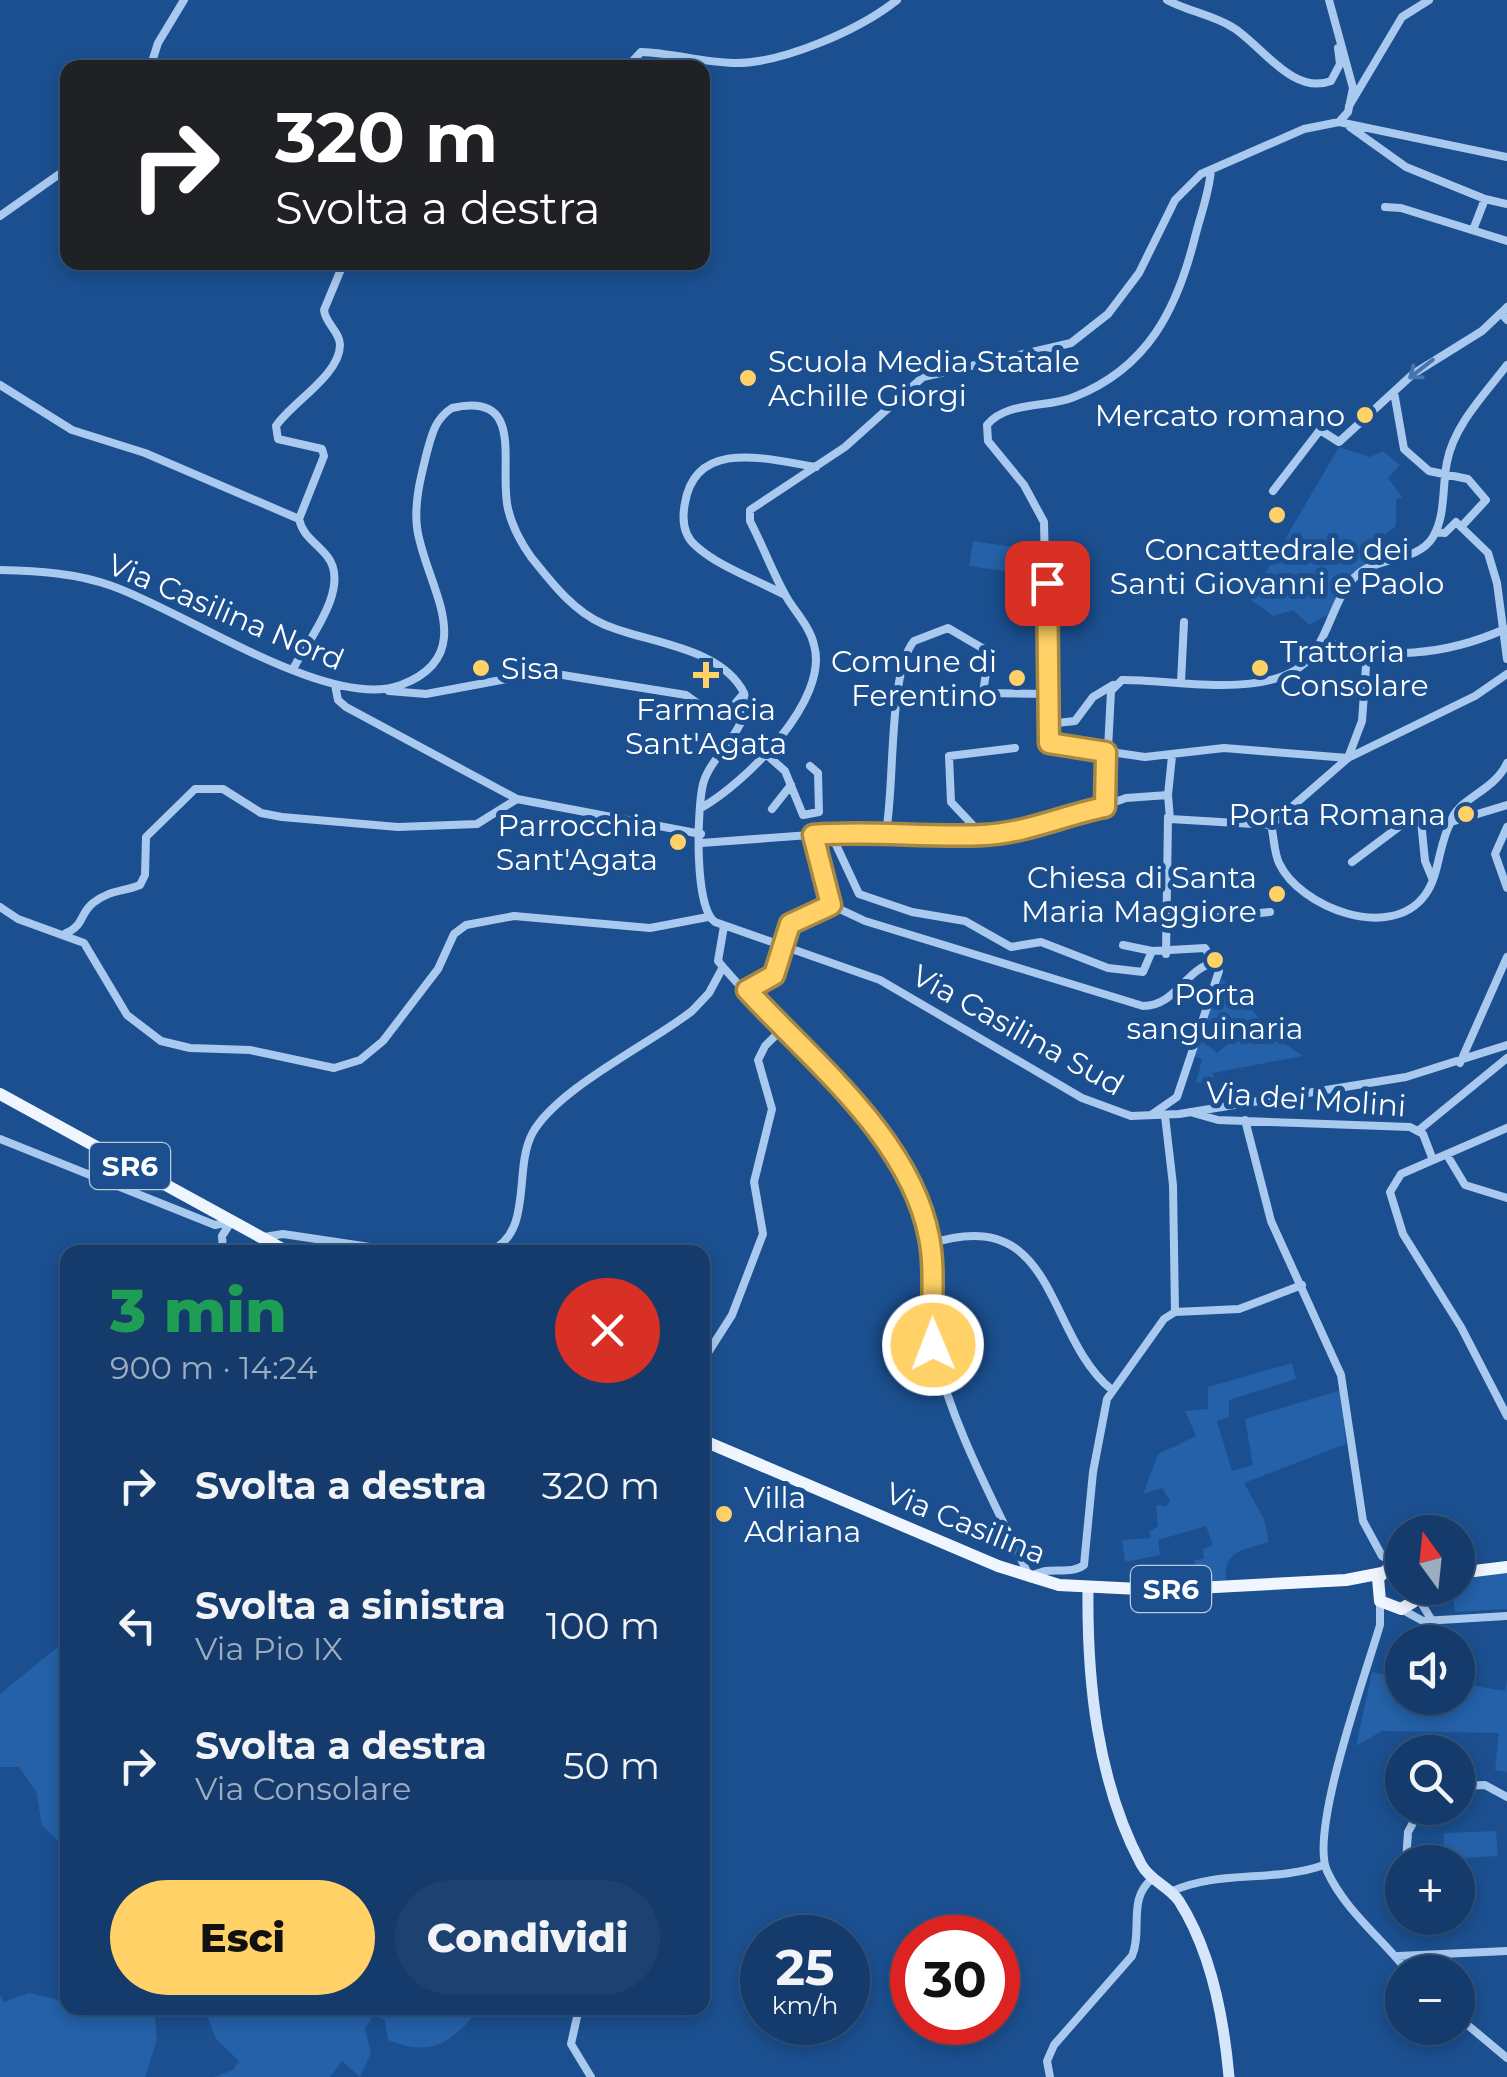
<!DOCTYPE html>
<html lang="it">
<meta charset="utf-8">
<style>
body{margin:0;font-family:Montserrat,sans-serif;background:#1d4271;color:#f1f3f6;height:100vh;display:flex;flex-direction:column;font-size:38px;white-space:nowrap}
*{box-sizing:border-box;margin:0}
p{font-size:32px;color:#9dadc1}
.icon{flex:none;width:55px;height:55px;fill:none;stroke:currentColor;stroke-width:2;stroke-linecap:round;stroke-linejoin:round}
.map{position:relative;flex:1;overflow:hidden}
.side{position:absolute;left:60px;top:1245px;width:650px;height:770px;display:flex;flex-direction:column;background:#143b6b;border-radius:20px;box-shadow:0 5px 15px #0003,0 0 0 2px #33557e}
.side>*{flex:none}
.hud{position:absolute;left:60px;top:60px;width:650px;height:210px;border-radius:20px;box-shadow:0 5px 15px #0003,0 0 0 2px #33557e;background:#202124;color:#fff;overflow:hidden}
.needle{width:65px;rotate:345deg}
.fabs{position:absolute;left:1385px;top:1515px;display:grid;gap:20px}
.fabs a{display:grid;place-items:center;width:90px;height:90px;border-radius:50%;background:#143b6b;box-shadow:0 5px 15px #0003,0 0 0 2px #33557e;font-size:50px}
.speed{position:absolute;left:740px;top:1915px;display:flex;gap:20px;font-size:50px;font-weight:700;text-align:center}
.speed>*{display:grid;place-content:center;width:130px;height:130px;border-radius:50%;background:#143b6b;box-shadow:0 5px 15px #0003,0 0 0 2px #33557e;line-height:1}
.speed small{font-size:25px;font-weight:400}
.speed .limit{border:15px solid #d22;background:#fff;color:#111}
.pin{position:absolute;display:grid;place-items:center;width:85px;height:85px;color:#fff;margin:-42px;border-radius:20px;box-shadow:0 5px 15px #0006}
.me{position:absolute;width:110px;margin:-55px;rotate:359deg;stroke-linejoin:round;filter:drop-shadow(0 0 8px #0008)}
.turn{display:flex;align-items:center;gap:35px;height:210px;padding:0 50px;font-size:45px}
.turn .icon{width:130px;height:130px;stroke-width:2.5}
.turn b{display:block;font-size:70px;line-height:85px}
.round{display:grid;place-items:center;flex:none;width:105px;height:105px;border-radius:52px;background:#1d4271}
.overview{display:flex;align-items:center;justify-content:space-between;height:170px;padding:0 50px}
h1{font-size:60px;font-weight:800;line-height:75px;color:#1e9e55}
.primary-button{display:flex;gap:20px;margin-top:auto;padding:20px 50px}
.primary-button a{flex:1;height:115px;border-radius:60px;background:#ffd166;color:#111;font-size:40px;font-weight:800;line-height:115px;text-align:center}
.primary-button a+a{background:#1d4271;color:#f1f3f6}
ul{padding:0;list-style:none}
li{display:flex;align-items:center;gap:30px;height:140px;padding:0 50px}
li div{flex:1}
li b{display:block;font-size:38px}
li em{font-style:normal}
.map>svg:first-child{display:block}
.green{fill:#2461a8}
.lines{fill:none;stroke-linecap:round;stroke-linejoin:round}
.street{stroke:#a9c9ee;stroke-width:8}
.secondary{stroke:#d6e6fa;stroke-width:11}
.primary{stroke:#f0f6ff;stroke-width:12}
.oneway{stroke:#4674ac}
.route-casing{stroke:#a68842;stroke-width:25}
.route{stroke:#ffd166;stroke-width:18}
.poi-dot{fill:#ffd166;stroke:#1b4f8f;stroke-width:4}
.labels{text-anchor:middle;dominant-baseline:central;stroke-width:10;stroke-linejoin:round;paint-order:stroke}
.shield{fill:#1b4f8f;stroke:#bbcadd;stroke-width:2.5}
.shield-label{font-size:28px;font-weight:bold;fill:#fff}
.poi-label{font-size:30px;fill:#fff;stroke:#1b4f8f;text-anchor:end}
.street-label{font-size:30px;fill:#fff;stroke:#1b4f8f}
</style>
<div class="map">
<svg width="1507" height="2077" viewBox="0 0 1507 2077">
<rect width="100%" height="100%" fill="#1b4f8f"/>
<path class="green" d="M1339,447L1370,457L1383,451L1400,465L1388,478L1402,497L1396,500V526L1366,548L1374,566L1347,583L1333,620L1326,616L1309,625L1293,610L1273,616L1250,599Z
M973,541L1013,547L1010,572L969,566Z
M1222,979L1282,1042L1303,1056L1213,1073L1214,1083H1196L1202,1059L1193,1056L1198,1038L1217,1053L1229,1043L1218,1028L1204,1024Z
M1292,1363L1296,1379L1229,1400V1417L1217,1421L1232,1471L1253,1465L1245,1419L1341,1390L1346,1444L1244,1483L1264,1519L1269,1542C1244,1550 1223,1550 1226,1580L1201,1582L1194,1560L1204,1559L1203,1549L1213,1545L1206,1526L1158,1540L1160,1555L1125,1562L1122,1540L1151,1538L1149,1532L1158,1526L1156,1505L1166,1506L1170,1501L1162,1488L1143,1494L1158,1454L1196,1436L1185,1411L1208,1409V1387Z
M1507,1570V1609L1455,1612L1452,1588H1458V1574Z
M65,1641L68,1644L67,1866L58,1841L42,1825L36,1791L19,1767H0V1694Z
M1372,1672L1402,1678V1698H1458V1683L1505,1691L1507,1680V1772L1495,1770L1499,1733L1382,1731L1356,1746Z
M1496,1831L1498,1856L1444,1859V1833Z
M29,1993L67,2002L68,2008H154L157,2039L145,2077H0V1995L4,2002Z
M204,2008H480C452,2042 433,2058 388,2040L385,2020L373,2016L365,2029L371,2053L360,2077L342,2061L330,2077H214L233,2070L239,2061L216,2039Z"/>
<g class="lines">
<path class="street" d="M1167,0C1187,11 1213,15 1232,27C1260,43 1292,96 1331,81L1340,64L1338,48
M150,68L158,43L184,0
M626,68L641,52C672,53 701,62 733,63C782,64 859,30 897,0
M1349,106L1402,17L1429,0
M1339,122L1507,157
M1350,127L1406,167L1485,199
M1211,170C1209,194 1201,213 1195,237C1177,309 1148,368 1074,397C1048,408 1006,401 987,425L988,441L1024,485L1044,522L1049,743L1145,757L1224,748L1348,758
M1385,207L1401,208L1507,241
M0,216L68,168
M1473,230L1485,199L1507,204
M1507,307L1501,313L1507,320
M0,385L72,430L145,453L299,519
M1394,392L1404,449L1429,471L1468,479L1486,500L1461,527
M1273,491L1320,430L1339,442L1413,374L1482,331L1501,313
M1436,532L1445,533L1456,522L1488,553L1497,583L1507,659
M0,570C38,571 76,573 112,586C184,611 330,712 401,685C484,654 423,581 417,527C414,502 421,476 427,452C432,434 435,419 452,408C527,391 498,465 508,509C512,526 521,543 531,557C551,582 573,611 603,624C645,643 721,646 744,693C753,729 712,752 703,784C697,809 694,908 715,922L880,980L1082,1098L1131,1116L1179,1114L1406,1077L1507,1045
M785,595C757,580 719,567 696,546C683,535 682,518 685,503C696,437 770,460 816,467
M1322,640C1381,662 1447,655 1505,629
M293,669C308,640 352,587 327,556C316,542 303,537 299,519L324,456L322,449L278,439L276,426C291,403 340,375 340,345C340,332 325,323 324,310L344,262
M1181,682L1184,622
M335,685L338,700L346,707L517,799L701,834
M389,691L426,694L544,672L686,695L721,720L744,693
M1048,724L1075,721L1093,697L1113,685
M768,756L785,771L803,815L819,812L818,773L810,766
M1348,758L1362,721L1367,653
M1168,795L1172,756
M1105,807L1111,691L1122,680C1176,679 1278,703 1313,654C1330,631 1336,593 1358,574C1378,557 1418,562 1433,537C1446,515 1442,486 1447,462C1454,425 1485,394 1507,365
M701,808C745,783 830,700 814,645C810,627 796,613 787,598C773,574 763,546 750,521V510L845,447L923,377L1071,343L1108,314L1139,273L1175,200L1201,174L1304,129L1339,122L1348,112L1353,88L1329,0
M772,809L791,785
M1451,822C1455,800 1495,791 1507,763
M1271,825L1348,758L1475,696L1507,674
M1507,827L1495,854L1507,888
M886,832C895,785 888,672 914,641L948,628L989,652L983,693L1046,694
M831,834L859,894L912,912L965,921L1011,947L1041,942L1108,968L1143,972L1152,951L1123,945
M813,835L831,905L865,921L1143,1006C1176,1006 1185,969 1215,962
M982,835L951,802L949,756L1015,748
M701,843L851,832L1004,833L1059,822L1126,798L1168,795L1170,819L1271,825C1274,836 1274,853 1279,863C1300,908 1391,942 1425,895C1440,875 1438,844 1451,822L1507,805
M1352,862L1420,811L1425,861L1432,878
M0,907L18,919L84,943L127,1015L161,1041L190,1048L250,1050L334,1068L360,1060L383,1041L438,969L454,934L466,925L514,916L650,928L708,917
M1167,922L1270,912
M724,926L718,961C779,1035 862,1094 907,1181C944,1251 919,1287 935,1352C954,1431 996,1505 1030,1578C1047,1563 1068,1577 1084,1565L1093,1472L1107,1399L1164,1319L1175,1312L1173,1185L1165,1116
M66,933C84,926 80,913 93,903C109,890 123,892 140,885L145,875L146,837L195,789H223L261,813L282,817L398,827L477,824L517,799
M1166,954L1168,817
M747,990L774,975L790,924L831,905
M1460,1063L1507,957
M1190,1112L1218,1120L1410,1127L1423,1134L1433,1160
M1151,1115L1177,1097L1219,971L1205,948L1152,951
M1245,1120L1271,1221L1341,1375L1363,1521L1382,1556L1398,1565
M1507,1128L1401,1174L1390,1192L1403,1234L1461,1327L1507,1416
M1419,1130L1507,1058
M0,1139L215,1225L231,1222L222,1236L223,1252
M1447,1155L1465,1185L1507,1198
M264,1237L283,1234L403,1252
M930,1244C1058,1202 1044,1335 1112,1390
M489,1252C534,1232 513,1171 532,1134C556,1089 650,1044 692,1011L709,993L723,967
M1175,1312L1239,1309L1302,1285
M702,1362L732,1315L763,1234L754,1182L772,1109L758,1060L765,1046L782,1029
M1417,1596L1431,1619
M1380,1601V1625C1366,1673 1309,1831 1327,1871C1346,1912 1382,1938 1408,1972
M1401,1609L1423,1621L1507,1616
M1458,1786L1485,1785L1507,1797
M1406,1862L1408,1832L1421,1808
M1170,1892C1221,1869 1273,1883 1324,1865
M1408,1918V1920
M1398,1956L1507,1951
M579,2008L571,2044L591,2077
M1458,2017L1507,2058
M1050,2077L1047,2061L1054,2045L1132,1956C1143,1930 1127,1899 1152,1879"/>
<path class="secondary" d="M1088,1589C1087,1681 1097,1781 1141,1864C1150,1881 1169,1886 1179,1901C1211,1951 1224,2020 1229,2077"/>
<path class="primary" d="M0,1094L288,1252
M702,1440L998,1566L1059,1585L1159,1590L1346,1580L1382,1573
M1402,1567L1389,1568L1378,1578L1380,1601L1401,1609L1413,1602L1418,1588
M1458,1573L1507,1567"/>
</g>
<defs><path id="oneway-shaft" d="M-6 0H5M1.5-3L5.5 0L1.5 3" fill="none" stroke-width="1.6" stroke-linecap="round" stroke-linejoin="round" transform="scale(2.5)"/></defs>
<use class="oneway" href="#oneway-shaft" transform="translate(1421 369) rotate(142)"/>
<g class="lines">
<g class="route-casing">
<path id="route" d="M933,1345C930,1309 936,1272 929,1237C910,1138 812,1061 747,990L774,975L790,924L831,905L813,835C870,830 927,838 984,835C1027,833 1064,815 1105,807L1106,752L1049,743L1047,583"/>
</g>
<use href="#route" class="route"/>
</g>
<g class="poi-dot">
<circle cx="748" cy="378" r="10"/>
<circle cx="1365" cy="415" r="10"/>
<circle cx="1277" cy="515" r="10"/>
<circle cx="481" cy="668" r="10"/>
<circle cx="1260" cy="668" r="10"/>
<path d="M701 660h10v10h10v10h-10v10h-10v-10h-10v-10h10z"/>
<circle cx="1017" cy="678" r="10"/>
<circle cx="1466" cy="814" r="10"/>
<circle cx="678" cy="842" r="10"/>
<circle cx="1277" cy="894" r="10"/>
<circle cx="1215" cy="960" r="10"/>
<circle cx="724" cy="1514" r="10"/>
</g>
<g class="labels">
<g class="shield">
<rect x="90" y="1143" width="80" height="46" rx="8"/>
<rect x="1131" y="1566" width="80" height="46" rx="8"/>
</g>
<g class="shield-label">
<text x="130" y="1166">SR6</text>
<text x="1171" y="1589">SR6</text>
</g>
<g class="poi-label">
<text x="768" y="361" text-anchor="start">Scuola Media Statale<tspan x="768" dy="34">Achille Giorgi</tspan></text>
<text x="1345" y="415">Mercato romano</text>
<text x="1277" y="549" text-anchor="middle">Concattedrale dei<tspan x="1277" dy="34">Santi Giovanni e Paolo</tspan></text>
<text x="1280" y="651" text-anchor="start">Trattoria<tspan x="1280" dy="34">Consolare</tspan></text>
<text x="997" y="661">Comune di<tspan x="997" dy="34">Ferentino</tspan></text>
<text x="501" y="668" text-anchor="start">Sisa</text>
<text x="706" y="709" text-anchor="middle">Farmacia<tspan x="706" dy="34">Sant'Agata</tspan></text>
<text x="1446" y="814">Porta Romana</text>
<text x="658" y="825">Parrocchia<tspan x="658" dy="34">Sant'Agata</tspan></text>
<text x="1257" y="877">Chiesa di Santa<tspan x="1257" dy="34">Maria Maggiore</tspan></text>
<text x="1215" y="994" text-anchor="middle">Porta<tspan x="1215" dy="34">sanguinaria</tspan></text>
<text x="744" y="1497" text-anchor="start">Villa<tspan x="744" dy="34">Adriana</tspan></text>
</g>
<g class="street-label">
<text transform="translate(226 612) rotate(23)">Via Casilina Nord</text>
<text transform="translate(1018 1030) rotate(29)">Via Casilina Sud</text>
<text transform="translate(1306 1099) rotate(4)">Via dei Molini</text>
<text transform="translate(966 1523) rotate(22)">Via Casilina</text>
</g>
</g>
</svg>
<div class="fabs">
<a><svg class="needle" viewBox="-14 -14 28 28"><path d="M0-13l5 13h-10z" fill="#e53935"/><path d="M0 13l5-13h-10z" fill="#9dadc1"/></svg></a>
<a><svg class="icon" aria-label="sound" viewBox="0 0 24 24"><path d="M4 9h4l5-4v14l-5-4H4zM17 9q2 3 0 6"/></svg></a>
<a><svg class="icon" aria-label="search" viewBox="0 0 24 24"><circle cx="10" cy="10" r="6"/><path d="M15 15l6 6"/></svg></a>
<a>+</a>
<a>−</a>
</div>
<div class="speed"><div>25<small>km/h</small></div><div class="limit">30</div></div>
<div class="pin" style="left:1047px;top:583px;background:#d93025"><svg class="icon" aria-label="arrive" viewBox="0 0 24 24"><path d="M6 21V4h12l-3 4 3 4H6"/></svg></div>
<svg class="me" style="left:933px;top:1345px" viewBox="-20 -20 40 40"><circle r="17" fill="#ffd166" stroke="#fff" stroke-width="3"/><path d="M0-11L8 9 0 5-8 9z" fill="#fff"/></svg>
<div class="hud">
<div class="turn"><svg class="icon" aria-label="right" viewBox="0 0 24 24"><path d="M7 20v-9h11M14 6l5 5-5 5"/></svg><div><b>320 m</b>Svolta a destra</div></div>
</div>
<section class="side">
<div class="overview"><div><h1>3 min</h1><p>900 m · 14:24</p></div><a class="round" style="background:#d93025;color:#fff"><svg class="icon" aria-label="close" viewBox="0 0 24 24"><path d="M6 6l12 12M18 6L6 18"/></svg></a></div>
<ul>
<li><svg class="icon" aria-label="right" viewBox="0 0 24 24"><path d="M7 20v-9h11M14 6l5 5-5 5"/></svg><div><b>Svolta a destra</b></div><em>320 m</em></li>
<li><svg class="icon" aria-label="left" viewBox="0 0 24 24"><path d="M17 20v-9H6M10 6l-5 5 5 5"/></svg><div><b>Svolta a sinistra</b><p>Via Pio IX</p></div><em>100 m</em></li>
<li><svg class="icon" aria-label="right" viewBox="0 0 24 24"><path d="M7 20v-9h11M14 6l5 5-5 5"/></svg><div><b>Svolta a destra</b><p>Via Consolare</p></div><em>50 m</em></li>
</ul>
<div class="primary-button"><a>Esci</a><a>Condividi</a></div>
</section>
</div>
